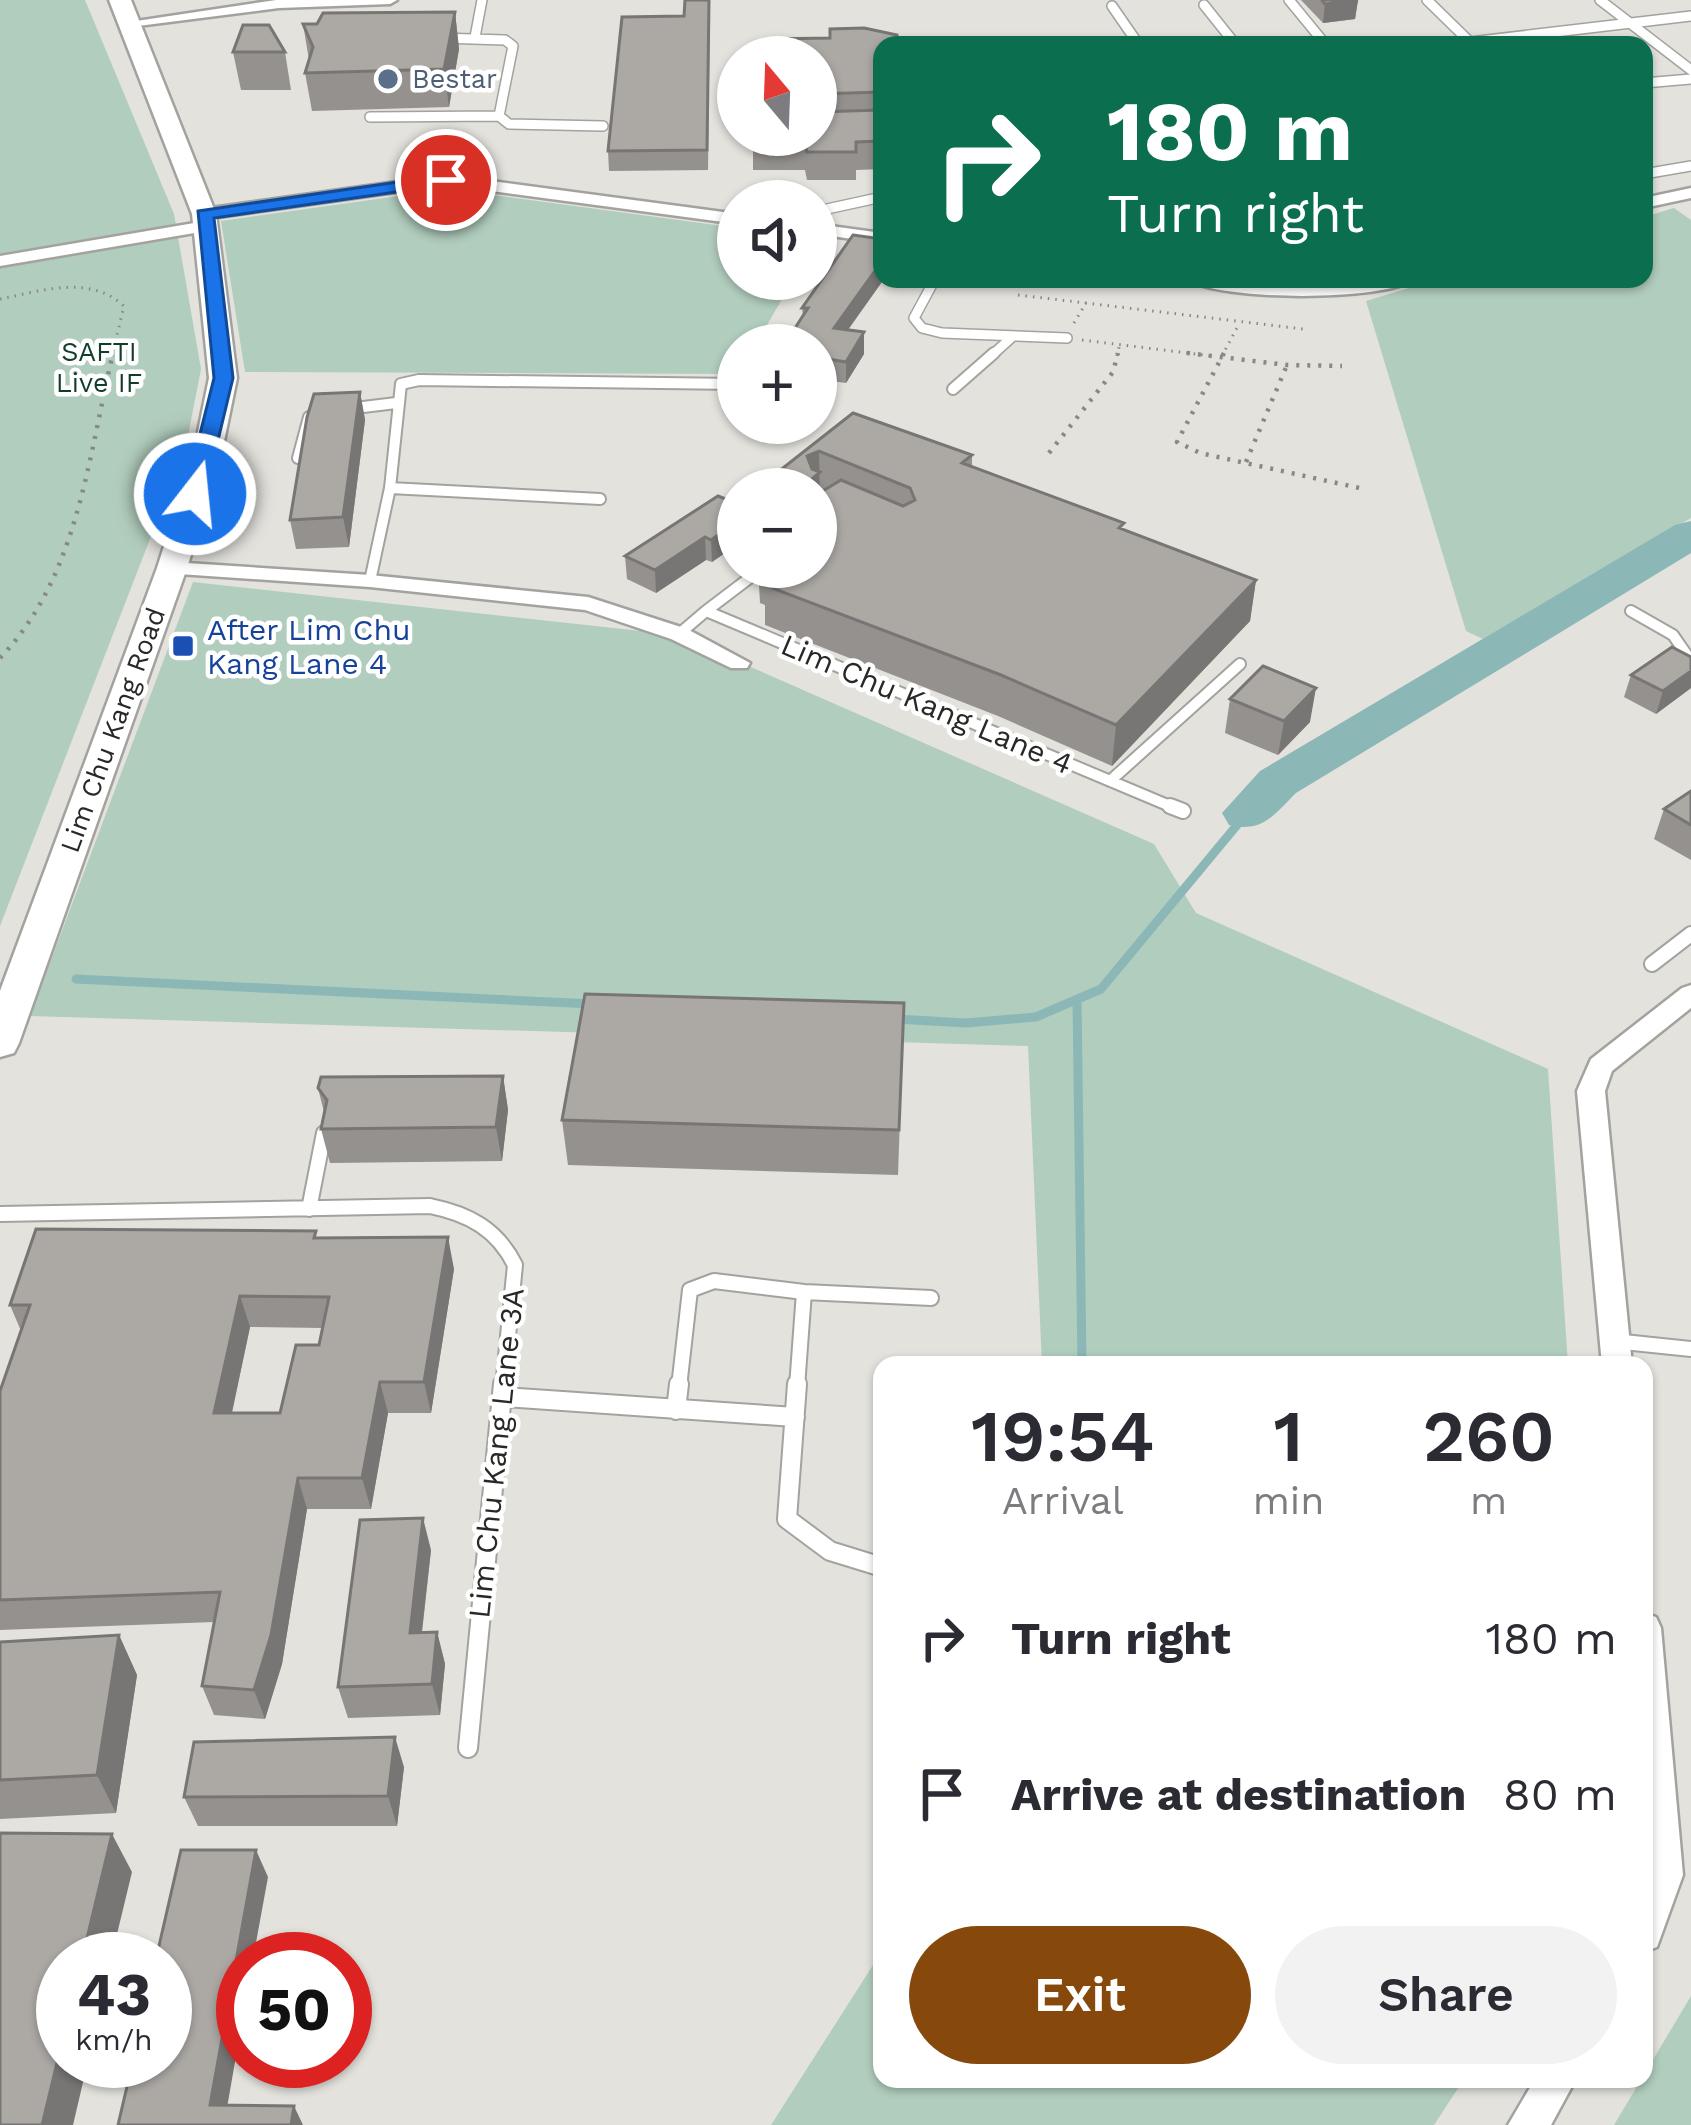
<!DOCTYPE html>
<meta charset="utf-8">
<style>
body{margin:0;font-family:"Work Sans",sans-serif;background:#f2f2f3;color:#2b2b33;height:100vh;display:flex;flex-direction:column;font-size:45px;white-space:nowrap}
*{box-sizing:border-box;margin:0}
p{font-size:39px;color:#7c7c81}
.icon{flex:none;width:66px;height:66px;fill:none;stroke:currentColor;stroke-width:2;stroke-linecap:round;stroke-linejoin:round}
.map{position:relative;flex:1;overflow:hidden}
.details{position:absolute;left:873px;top:1356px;width:780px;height:732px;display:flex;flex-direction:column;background:#fff;border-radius:24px;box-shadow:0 3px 9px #0004}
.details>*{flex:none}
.top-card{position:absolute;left:873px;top:36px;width:780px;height:252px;border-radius:24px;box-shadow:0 3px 9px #0004;background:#0b6e4f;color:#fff;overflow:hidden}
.needle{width:78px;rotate:341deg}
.fabs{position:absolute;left:717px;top:36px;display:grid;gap:24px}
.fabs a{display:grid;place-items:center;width:120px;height:120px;border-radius:50%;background:#fff;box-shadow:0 3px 9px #0004;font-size:60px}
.speed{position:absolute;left:36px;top:1932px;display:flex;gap:24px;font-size:60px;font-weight:700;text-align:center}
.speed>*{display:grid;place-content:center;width:156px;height:156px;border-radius:50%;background:#fff;box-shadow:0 3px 9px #0004;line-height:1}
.speed small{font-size:30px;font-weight:400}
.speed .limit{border:18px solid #d22;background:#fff;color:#111}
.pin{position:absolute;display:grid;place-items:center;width:102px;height:102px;color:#fff;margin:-51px;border:6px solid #fff;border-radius:50%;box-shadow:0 3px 12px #0007}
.me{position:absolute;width:132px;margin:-66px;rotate:16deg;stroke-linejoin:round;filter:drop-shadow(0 0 9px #0008)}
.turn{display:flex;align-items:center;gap:42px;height:252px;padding:0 36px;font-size:54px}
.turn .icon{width:156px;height:156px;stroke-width:2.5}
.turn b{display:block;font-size:84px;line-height:102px}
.eta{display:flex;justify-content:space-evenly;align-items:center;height:204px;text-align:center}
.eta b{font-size:72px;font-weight:600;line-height:84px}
.cta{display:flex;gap:24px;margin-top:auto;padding:24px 36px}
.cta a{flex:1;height:138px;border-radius:72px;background:#87490b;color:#fff;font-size:48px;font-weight:600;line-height:138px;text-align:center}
.cta a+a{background:#f2f2f3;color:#2b2b33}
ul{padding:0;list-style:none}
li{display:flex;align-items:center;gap:36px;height:156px;padding:0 36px}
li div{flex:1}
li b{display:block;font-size:45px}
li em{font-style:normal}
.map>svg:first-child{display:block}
.green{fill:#b1cdbd}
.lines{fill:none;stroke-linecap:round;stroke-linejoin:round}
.stream{stroke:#8cb7b7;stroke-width:9}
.river{fill:#8cb7b7;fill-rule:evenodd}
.service-far3-casing{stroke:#a3a29e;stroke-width:12}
.service-far2-casing{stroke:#a3a29e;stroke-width:14}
.service-far1-casing{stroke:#a3a29e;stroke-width:18}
.service-casing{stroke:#a3a29e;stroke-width:22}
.minor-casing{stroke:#a3a29e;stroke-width:5}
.secondary-casing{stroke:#a3a29e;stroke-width:5}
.path-far1{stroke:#898885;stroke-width:3;stroke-dasharray:1.5 6;stroke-linecap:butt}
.path{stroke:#898885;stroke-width:4.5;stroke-dasharray:3 8;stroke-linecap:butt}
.service-far3{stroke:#fff;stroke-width:9}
.service-far2{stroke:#fff;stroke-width:10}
.service-far1{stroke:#fff;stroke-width:14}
.service{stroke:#fff;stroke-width:18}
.minor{fill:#fff;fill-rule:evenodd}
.secondary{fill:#fff;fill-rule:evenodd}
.wall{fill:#94918e;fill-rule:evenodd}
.shaded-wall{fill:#787674}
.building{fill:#aca9a5;stroke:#787674;stroke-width:3;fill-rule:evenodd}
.route{fill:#1a73e8;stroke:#114b97;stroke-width:3}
.service-dot{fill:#5c6f8a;stroke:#fff;stroke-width:4.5}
.transit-dot{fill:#1a4fb4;stroke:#fff;stroke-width:4.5}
.labels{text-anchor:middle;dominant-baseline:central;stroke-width:9;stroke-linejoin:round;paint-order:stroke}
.far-service-label{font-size:27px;fill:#4e5e75;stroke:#fff;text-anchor:start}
.far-park-label{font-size:27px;fill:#113e2a;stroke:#fff}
.far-street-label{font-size:27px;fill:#282826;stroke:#fff}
.transit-label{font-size:30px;fill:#164399;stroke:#fff;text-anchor:start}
.street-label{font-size:30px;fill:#282826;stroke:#fff}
</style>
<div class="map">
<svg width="1691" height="2125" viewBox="0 0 1691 2125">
<rect width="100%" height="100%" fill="#e3e2dd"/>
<path class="green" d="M0,0H85L174,214L201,369L186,446L0,926Z
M449,189L738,228V279H794L755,345H738V374L245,372L221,221Z
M1674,208L1691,220V518L1483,639L1466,631L1366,301L1439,279H1644V217Z
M193,582L678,635L1154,844L1196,913L1548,1069L1568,1365H1042L1028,1046L30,1016Z
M882,1951V2079H1464L1434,2125H771Z
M1691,1996V2125H1614Z"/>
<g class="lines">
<path class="stream" d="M76,979L592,1004
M1077,1000L1082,1365
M896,1019L966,1023L1036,1017L1101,989L1247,813"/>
<path class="river" d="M1691,521V553L1296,793C1274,815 1262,833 1229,825L1222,813L1260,771L1675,525Z"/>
<g class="service-far3-casing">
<path id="service-far3" d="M1289,0L1326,45
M1427,0L1473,45
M1600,0L1691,70
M1204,5L1236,45
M1112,6L1139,45
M475,37L482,0
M440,38L505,40L513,46L499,116
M1470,42L1691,16
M1644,83L1691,79
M370,117L499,116L509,124L603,126
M1644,174L1691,166
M820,230L827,209L882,197
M935,279L914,318L922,328L942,333L1067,338
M991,356L1011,338"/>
</g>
<g class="service-far2-casing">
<path id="service-far2" d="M953,389L994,353
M347,409L396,403
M298,458L309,417
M390,488L600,499
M370,581L390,488L401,384L419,380L738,384
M706,611L764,567
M1631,611L1673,635L1691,661
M679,634L706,611L1177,809
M1110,781L1240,664"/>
</g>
<g class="service-far1-casing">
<path id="service-far1" d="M1170,806L1183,811
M1652,964L1691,934
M309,1209L324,1133
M0,1214L430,1206C469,1214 497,1229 515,1265L503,1387
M1614,1341L1691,1349
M679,1387L690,1290L714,1281L804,1292L931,1298
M797,1387L804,1292"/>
</g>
<g class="service-casing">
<path id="service" d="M797,1384L787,1519L830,1551L882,1567
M503,1397L795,1417
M676,1410L679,1384
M468,1748L503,1384"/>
</g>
<g class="minor-casing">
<path id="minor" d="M276,0H397L390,4L279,8L130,27L123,23Z
M446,175L738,214V224L446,185L204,219L195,214L204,209Z
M1691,188V198L1644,208V198Z
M206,221L212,222V230L0,266V256Z
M816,224L882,233V243L816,234Z
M1186,279L1329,285L1416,279C1383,302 1218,301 1186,279Z
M172,562L370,575L588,597L687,629L750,663L747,668H731L671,639L585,610L370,587L164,573L161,568Z
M1691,985V1008L1612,1071L1605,1091L1632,1365H1602L1577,1091L1591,1059L1682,988Z
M1644,1613L1656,1617L1661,1628L1683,1875L1657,1947L1644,1952Z
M1535,2079H1576L1551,2125H1508Z"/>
</g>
<g class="secondary-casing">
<path id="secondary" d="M109,0H131L216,214L237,378L221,456L187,568L19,1043L14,1053L0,1057V991L157,568L193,456L209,378L192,214Z"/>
</g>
<path class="path-far1" d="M1018,295L1086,303
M0,299C42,291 89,274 124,306L112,356
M1074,323L1086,303L1303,329
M1082,340L1212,356
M1117,356L1120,343
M1222,356L1239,324"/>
<path class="path" d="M1187,353L1287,365L1342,366
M1224,353L1177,442L1200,453L1364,489
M1049,453L1113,372L1118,353
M1246,462L1287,365
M0,658C78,577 88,458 113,353"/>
<use href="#service-far3" class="service-far3"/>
<use href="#service-far2" class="service-far2"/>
<use href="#service-far1" class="service-far1"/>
<use href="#service" class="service"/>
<use href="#minor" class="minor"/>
<use href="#secondary" class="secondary"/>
</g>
<path class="wall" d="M685,0H710L708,170L609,171L608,151L684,16Z
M1301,0H1358L1355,19L1323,23Z
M455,12L459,49L449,107L312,111L305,73L309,60L303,24Z
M882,45V169L856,170V180H807L805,170H753V135H816V57Z
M233,52H285L291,90H241Z
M884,279L848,330L864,354L846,383L816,379V345L803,316L802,308Z
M360,392L365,420L349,547L296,549L290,520Z
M853,413L972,455V467L1124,530L1256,580L1250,621L1112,766L998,716L765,625V605L760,603L758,567H816V489H765V482Z
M738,504V544L712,562L706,560L656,593L627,579L625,556Z
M1691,657V688L1656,714L1624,697L1631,675Z
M1230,699L1310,722L1278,755L1225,733Z
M1691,791V860L1654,839L1664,809Z
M904,1003L898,1175L568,1165L562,1120Z
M503,1076L508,1110L502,1161L330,1163L321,1129L324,1112L318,1088Z
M318,1238L454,1269L431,1413H388L371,1509H307L282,1664L265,1719L214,1715L202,1686L214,1622L0,1630V1391L21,1331L10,1305ZM250,1327L322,1328L319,1345L280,1413H232Z
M431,1550L422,1633L437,1632L445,1664L440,1715L348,1718L338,1687Z
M119,1635L137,1675L116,1813L0,1819V1642Z
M404,1767L397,1826H198L184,1797Z"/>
<path class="shaded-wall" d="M1358,0L1355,19L1323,23L1325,4Z
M455,12L459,49L449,107L444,69Z
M882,261V279H884L834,349V328Z
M864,332V354L846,383V362Z
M360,392L365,420L349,547L343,517Z
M819,451L820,504L816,502V489H806L807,456Z
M738,521V544L712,562L711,540Z
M705,537L706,560L656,593L655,570Z
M1256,580L1250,621L1112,766L1116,725Z
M1691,671V688L1656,714L1663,691Z
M1316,688L1310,722L1278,755L1284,721Z
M503,1076L508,1110L502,1161L496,1127Z
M448,1237L454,1269L431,1413L424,1382Z
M240,1296L250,1327L225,1444L214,1413Z
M380,1382L388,1413L371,1509L362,1478Z
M298,1478L307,1509L282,1664L265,1719L254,1690Z
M423,1518L431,1550L418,1664L410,1633Z
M437,1632L445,1664L440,1715L432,1684Z
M119,1635L137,1675L116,1813L97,1775Z
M395,1737L404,1767L397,1826L388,1796Z
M112,1834L132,1872L111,1959H82Z
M256,1850L268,1877L253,1959H243V2016L224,2125L210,2105Z
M63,2038V2061H88L73,2125H42Z
M294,2106L303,2125H291Z"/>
<path class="building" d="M685,0H709L707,150L608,151L622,17L684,16Z
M1322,0H1358L1325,4Z
M455,12L444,69L305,73L313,47L303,24H317L323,13Z
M243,25H269L285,52H233Z
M864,28L897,35L898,45H882V92L816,94V57H767V39L830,38V29Z
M882,110V141L856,142V152H807L804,142H752L753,135H816V112Z
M853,235L882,239V261L834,328L864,332L846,362L816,357V345H784L808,308H802Z
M360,392L343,517L290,520L307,417L314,394Z
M853,413L972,455L962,463L1124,523L1119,528L1256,580L1116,725L1001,675L764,585L781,572L770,567H816V518L830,507L816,502V495L841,480L903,506L915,500L910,488L819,451L807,456L812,469L820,472L806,484L809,489H782L765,482Z
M718,496L738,504V521L711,540L705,537L655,570L625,556Z
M1672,647L1691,657V671L1663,691L1631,675Z
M1263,666L1316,688L1284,721L1230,699Z
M1691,791V825L1664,809Z
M585,994L904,1003L899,1130L562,1120Z
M503,1076L496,1127L321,1129L327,1100L318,1088L321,1077Z
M36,1229L316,1231L314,1238L448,1237L424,1382H380L362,1478H298L271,1635L254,1690L202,1686L220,1592L0,1600V1391L30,1305H10ZM240,1296L329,1297L319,1345H296L280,1413H214Z
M423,1518L410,1633L437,1632L432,1684L338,1687L360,1520Z
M119,1635L97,1775L0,1780V1642Z
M395,1737L388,1796L184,1797L194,1742Z
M0,1833L112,1834L82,1959H63V2038L42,2125H0Z
M181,1850H256L210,2105L294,2106L291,2125H118L133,2061H165V1959H156Z"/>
<path class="route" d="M446,175L455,180L452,184L214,218L233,378L205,494L188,498L185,494L214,378L198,211Z"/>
<circle class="service-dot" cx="388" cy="79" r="12"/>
<rect class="transit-dot" x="171" y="634" width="24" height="24" rx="6"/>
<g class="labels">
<g class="far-service-label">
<text x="412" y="79">Bestar</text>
</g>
<g class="far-park-label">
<text x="99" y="352">SAFTI<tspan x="99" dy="31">Live IF</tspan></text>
</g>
<g class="far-street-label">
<text transform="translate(113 730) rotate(-70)">Lim Chu Kang Road</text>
</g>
<g class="transit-label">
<text x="207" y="629">After Lim Chu<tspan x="207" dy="34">Kang Lane 4</tspan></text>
</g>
<g class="street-label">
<text transform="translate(927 704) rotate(23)">Lim Chu Kang Lane 4</text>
<text transform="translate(496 1453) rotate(-84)">Lim Chu Kang Lane 3A</text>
</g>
</g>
</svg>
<div class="fabs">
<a><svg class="needle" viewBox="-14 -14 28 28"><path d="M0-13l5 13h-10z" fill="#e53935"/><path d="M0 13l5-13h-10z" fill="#7c7c81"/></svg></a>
<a><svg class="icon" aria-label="sound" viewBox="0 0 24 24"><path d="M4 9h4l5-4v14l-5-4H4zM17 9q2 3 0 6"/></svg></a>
<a>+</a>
<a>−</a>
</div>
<div class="speed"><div>43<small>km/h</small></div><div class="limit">50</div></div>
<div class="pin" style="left:446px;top:180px;background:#d93025"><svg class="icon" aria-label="arrive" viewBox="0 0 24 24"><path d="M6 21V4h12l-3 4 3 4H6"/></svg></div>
<svg class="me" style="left:195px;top:494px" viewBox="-20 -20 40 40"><circle r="17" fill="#1a73e8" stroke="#fff" stroke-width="3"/><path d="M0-11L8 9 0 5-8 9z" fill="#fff"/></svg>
<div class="top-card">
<div class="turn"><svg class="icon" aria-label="right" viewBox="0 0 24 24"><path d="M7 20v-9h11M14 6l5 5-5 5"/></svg><div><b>180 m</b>Turn right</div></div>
</div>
<section class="details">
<div class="eta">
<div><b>19:54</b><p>Arrival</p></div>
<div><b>1</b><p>min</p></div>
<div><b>260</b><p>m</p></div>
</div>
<ul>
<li><svg class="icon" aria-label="right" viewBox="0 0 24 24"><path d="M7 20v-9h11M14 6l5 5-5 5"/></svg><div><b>Turn right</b></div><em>180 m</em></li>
<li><svg class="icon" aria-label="arrive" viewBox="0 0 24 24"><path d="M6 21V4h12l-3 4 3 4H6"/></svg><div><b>Arrive at destination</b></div><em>80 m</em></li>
</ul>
<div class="cta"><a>Exit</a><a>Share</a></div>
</section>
</div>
